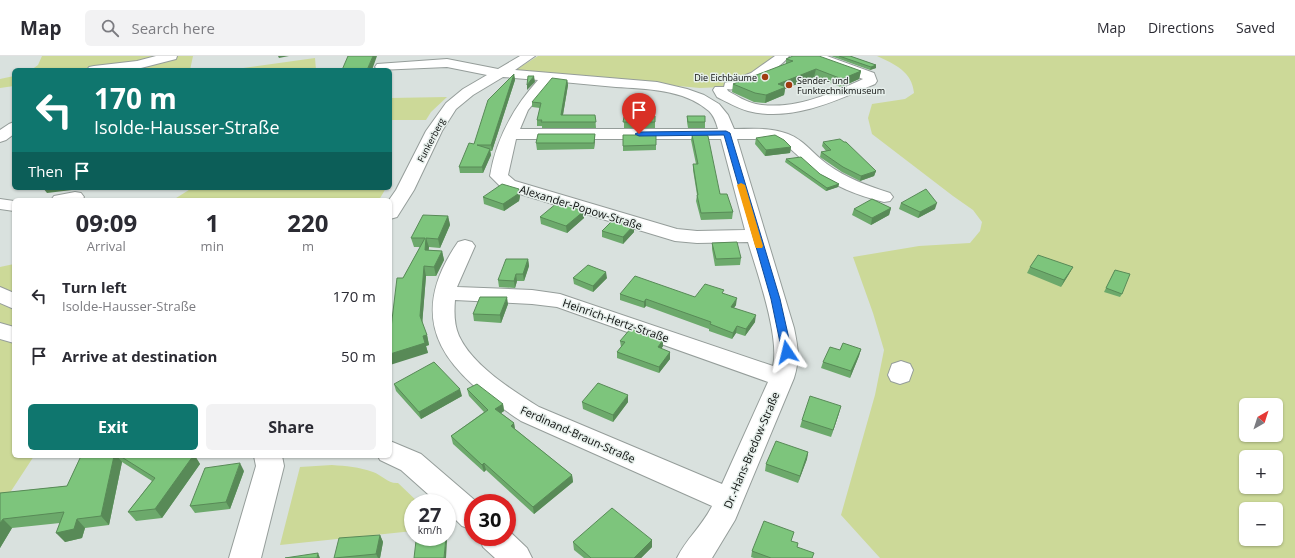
<!DOCTYPE html>
<meta charset="utf-8">
<style>
body{margin:0;font-family:"Open Sans",sans-serif;background:#f2f2f3;color:#2b2b33;height:100vh;display:flex;flex-direction:column;font-size:15px;white-space:nowrap}
*{box-sizing:border-box;margin:0}
p{font-size:13px;color:#7c7c81}
.icon{flex:none;width:22px;height:22px;fill:none;stroke:currentColor;stroke-width:2;stroke-linecap:round;stroke-linejoin:round}
.map{position:relative;flex:1;overflow:hidden}
.details{position:absolute;left:12px;top:142px;width:380px;height:260px;display:flex;flex-direction:column;background:#fff;border-radius:6px;box-shadow:0 1px 3px #0004}
.details>*{flex:none}
.banner{position:absolute;left:12px;top:12px;width:380px;height:122px;border-radius:6px;box-shadow:0 1px 3px #0004;background:#0f766e;color:#fff;overflow:hidden}
.needle{width:26px;rotate:39deg}
.controls{position:absolute;left:1239px;top:342px;display:grid;gap:8px}
.controls a{display:grid;place-items:center;width:44px;height:44px;border-radius:6px;background:#fff;box-shadow:0 1px 3px #0004;font-size:20px}
.speed{position:absolute;left:404px;top:438px;display:flex;gap:8px;font-size:20px;font-weight:700;text-align:center}
.speed>*{display:grid;place-content:center;width:52px;height:52px;border-radius:50%;background:#fff;box-shadow:0 1px 3px #0004;line-height:1}
.speed small{font-size:10px;font-weight:400}
.speed .limit{border:6px solid #d22;background:#fff;color:#111}
.pin{position:absolute;display:grid;place-items:center;width:34px;height:34px;color:#fff;margin:-41px -17px;border-radius:50% 50% 50% 0;rotate:-45deg;box-shadow:0 0 4px #0007}
.pin .icon{rotate:45deg}
.me{position:absolute;width:44px;margin:-22px;rotate:350deg;stroke-linejoin:round;filter:drop-shadow(0 0 3px #0008)}
.turn{display:flex;align-items:center;gap:14px;height:84px;padding:0 16px;font-size:18px}
.turn .icon{width:52px;height:52px;stroke-width:2.5}
.turn b{display:block;font-size:28px;line-height:34px}
.then{display:flex;align-items:center;height:38px;padding:0 16px;background:#0003;gap:8px;font-size:15px}
.eta{display:flex;justify-content:space-evenly;align-items:center;height:68px;text-align:center}
.eta b{font-size:24px;font-weight:700;line-height:28px}
.cta{display:flex;gap:8px;margin-top:auto;padding:8px 16px}
.cta a{flex:1;height:46px;border-radius:6px;background:#0f766e;color:#fff;font-size:16px;font-weight:700;line-height:46px;text-align:center}
.cta a+a{background:#f2f2f3;color:#2b2b33}
ul{padding:0;list-style:none}
li{display:flex;align-items:center;gap:12px;height:60px;padding:0 16px}
li div{flex:1}
li b{display:block;font-size:15px}
li em{font-style:normal}
header{display:flex;align-items:center;gap:24px;box-sizing:border-box;height:56px;padding:0 20px;background:#fff;border-bottom:1px solid #e1e1e2}
header strong{font-size:19px}
nav{display:flex;gap:22px;margin-inline-start:auto;font-size:14px}
.search{width:280px;height:36px;background:#f2f2f3;display:flex;align-items:center;gap:10px;box-sizing:border-box;padding:0 14px;border-radius:6px;color:#7c7c81;font-size:15px}
.map>svg:first-child{display:block}
.green{fill:#ccd998;fill-rule:evenodd}
.lines{fill:none;stroke-linecap:round;stroke-linejoin:round}
.minor-casing{stroke:#959d9a;stroke-width:2}
.minor{fill:#fff;fill-rule:evenodd}
.wall{fill:#6ca96b}
.shaded-wall{fill:#588a57}
.building{fill:#7dc57c;stroke:#588a57}
.route{fill:#1a73e8;stroke:#114b97}
.slow{fill:#f59e0b}
.poi-dot{fill:#a03b10;stroke:#e6efeb;stroke-width:1.5}
.labels{text-anchor:middle;dominant-baseline:central;stroke-width:3;stroke-linejoin:round;paint-order:stroke}
.far-poi-label{font-size:9px;fill:#0b0d0c;stroke:#e6efeb;text-anchor:end}
.far-street-label{font-size:9px;fill:#0b0d0c;stroke:#e6efeb}
.street-label{font-size:11px;fill:#0b0d0c;stroke:#e6efeb}
</style>
<header>
<strong>Map</strong>
<div class="search"><svg class="icon" aria-label="search" viewBox="0 0 24 24"><circle cx="10" cy="10" r="6"/><path d="M15 15l6 6"/></svg>Search here</div>
<nav><a>Map</a><a>Directions</a><a>Saved</a></nav>
</header>
<div class="map">
<svg width="1295" height="502" viewBox="0 0 1295 502">
<rect width="100%" height="100%" fill="#d9e1de"/>
<path class="green" d="M42,0H193L190,14H31L38,9Z
M538,0H776L743,23L723,31L700,32L514,15Z
M877,0H1295V502H880L841,459L875,339L884,294L873,257L853,201L919,190L970,187L980,175L982,166L973,154L953,140L872,78L868,62L872,48L905,43L914,37C912,15 894,8 877,0ZM1246,349H1276V379H1246ZM1246,401H1276V431H1246ZM1246,453H1276V483H1246Z
M315,2L316,14H229Z
M14,20V30L0,32V23Z
M447,41L431,56L426,64H390V42Z
M192,132H386L379,144H173Z
M14,208V400H34L0,452V211Z
M332,409C346,410 359,411 373,416C382,419 388,428 398,427L419,447H413V475L280,489L300,411Z"/>
<g class="lines">
<g class="minor-casing">
<path id="minor" d="M156,0H177L176,3L137,13L87,14L89,11L94,10L137,5Z
M520,0H535L515,14L657,26L687,33L704,39L719,48L728,59L734,73C752,73 771,71 788,78C804,84 813,98 827,108C846,122 868,130 890,137L893,141L890,145L884,146C859,140 833,130 813,114C799,102 790,88 771,83H737L794,272C798,292 800,302 794,322L735,464L712,502H677C686,483 703,469 712,450L521,365C450,318 400,270 458,186L465,184L472,186L475,190L457,231L532,234L560,238L773,310C780,281 757,216 748,186L697,187L675,185L503,133L490,120C496,83 513,52 538,24L503,21L473,39L456,53L442,75L414,134L397,161L390,163L389,144L396,134L426,75L446,47L463,33L487,19L447,11L378,14L375,11L377,8L447,3L498,13ZM552,25C573,27 594,29 616,31C646,33 684,33 709,55C714,60 716,66 718,73H520L528,54ZM516,83H721L745,174L697,175L677,173L515,125L508,119ZM455,244L532,248L557,251L768,326L722,428L539,351C512,334 473,310 459,280C454,269 454,256 455,244Z
M775,0H789C781,12 741,37 727,33L728,35C737,40 746,46 756,48C793,55 830,38 863,23L810,3L809,0H827L874,17L877,25L875,28C836,45 791,66 748,55C737,52 727,46 717,41L713,34L715,31H724L725,27L751,17Z
M14,66V78L6,84L0,86V74L9,68Z
M75,136L81,137L84,141L82,144H51L54,140Z
M0,143L14,145V155L0,153Z
M0,231L14,237V253L0,247Z
M0,267L14,271V287L0,283Z
M901,305L910,308L913,314L909,325L900,328L891,325L888,319L892,308Z
M390,385L421,398L478,447H473V474L462,470L447,455V447H438L401,414L380,404L378,400H390Z
M254,400H282L284,410L261,502H229L256,410Z
M507,473L527,492L532,502H495L483,491L479,481H507Z"/>
</g>
<use href="#minor" class="minor"/>
</g>
<path class="wall" d="M831,0H850L876,9V12L870,14Z
M786,3L861,15L859,23L841,31L814,21L785,33L784,39L765,47L754,46L732,36L733,28L786,8Z
M514,18L515,24L492,95H490L491,99L483,117H460L459,111L474,88Z
M567,24L568,29L563,59H595L596,72H542V70H537V64L540,52L532,51V46Z
M655,60V72H624V61Z
M687,60L705,66V72H688L687,66Z
M595,78V84L594,93L537,94L536,87Z
M623,79H656V94L623,95Z
M692,79L720,138L733,156L732,163L701,164L696,145L697,139L693,114V108H696L691,84Z
M756,82L791,91L790,97L765,100L755,88Z
M823,86L876,115L874,120L860,125L842,116L820,101L821,96L826,95L822,90Z
M786,103L820,118L839,128L838,131L826,135L785,106Z
M520,140L519,145L504,155L484,148L483,141Z
M901,147L935,153L918,162L899,153Z
M891,152L889,159L871,169L852,159L854,153Z
M584,155V162L567,177L541,168L540,161Z
M448,160L450,169L440,192L429,191L428,194L442,195L444,204L436,220H426L422,268L427,279L429,289L426,290L428,297L391,272L403,222L420,191H414L411,182Z
M634,169V176L623,188L602,181V175Z
M712,187L741,202L740,209L715,210L712,193Z
M528,203L529,210L524,225H517L515,232L499,231L498,224Z
M1030,211H1073L1069,218L1061,231L1027,217Z
M1115,214L1122,238L1120,241L1104,236Z
M573,222H607L593,236L574,228Z
M620,238L695,241L724,238L736,249L734,252L755,266L745,280L736,277L732,283L709,275V273L646,250L644,252L620,244Z
M508,248L501,267L474,265L473,258Z
M620,285L663,290L661,293L670,296V303L659,317L617,302V296L621,291Z
M861,293L859,300L850,322L821,312L823,306L840,294Z
M394,328L462,340L421,363L396,335Z
M467,333L503,348L504,355L501,357L514,367L515,373L572,419L573,426L534,458L486,414L484,416L453,388L451,380L484,356L469,340Z
M582,346H628L613,366L583,353Z
M839,357L831,381L800,371L802,364Z
M808,396L807,403L798,427L765,415L766,408Z
M81,400H195L200,408L162,462L136,465L128,456L152,425L122,406L109,469L85,472L82,482L65,486L60,467L12,472L0,492V437L67,430Z
M244,415L230,453L195,457L190,450Z
M380,479L383,486L380,502H334Z
M792,485L797,491L813,502H754L751,501L752,495Z
M573,486L652,491L641,502H584L574,494Z"/>
<path class="shaded-wall" d="M278,0H289L279,2Z
M373,0H377L372,14H367Z
M876,9V12L870,14L871,11Z
M816,13L814,21L785,33L784,39L765,47L766,39L778,28Z
M861,15L859,23L841,31L842,23Z
M514,18L515,24L492,95L491,89Z
M534,20L535,26L527,34V29Z
M567,24L568,29L562,64L561,59Z
M595,78V84L594,93V87Z
M791,91L790,97L765,100L766,94Z
M490,93L491,99L483,117L482,111Z
M876,115L874,120L860,125L861,120Z
M839,128L838,131L826,135L827,132Z
M43,132H73L72,134L47,137Z
M519,133L520,140L519,145L504,155L503,148Z
M937,147L935,153L918,162L920,156Z
M891,152L889,159L871,169L872,162Z
M584,155V162L567,177L566,170Z
M448,160L450,169L440,192L438,183Z
M634,169V176L623,188V181Z
M426,182L429,191L428,203L425,194Z
M442,195L444,204L436,220L434,211Z
M528,203L529,210L524,225L523,218Z
M424,210L426,220L422,270L420,260Z
M1073,211L1069,218L1061,231L1064,224Z
M606,216L607,222L593,236V230Z
M516,218L517,225L515,232L514,225Z
M507,241L508,248L501,267L500,259Z
M737,242L736,249L730,257L731,251Z
M646,243V250L644,252V246Z
M756,259L755,266L745,280L746,273Z
M737,270L736,277L732,283L733,277Z
M427,279L429,289L426,290L428,297L390,309V298L423,280Z
M663,284V290L658,298V291Z
M861,293L859,300L850,322L851,315Z
M670,296V303L659,317V311Z
M460,333L462,340L421,363L419,356Z
M628,339V346L613,366V359Z
M503,348L504,355L497,360L495,353Z
M841,350L839,357L831,381L833,374Z
M514,367L515,374L511,370Z
M808,396L807,403L798,427L800,420Z
M114,400H117L122,406L109,469L101,460Z
M193,400H195L200,408L162,462L155,453Z
M240,407L244,415L230,453L226,446Z
M484,407L486,414L484,416L482,409Z
M572,419L573,426L534,458L533,451Z
M3,463L12,472L0,492V467Z
M77,463L85,472L82,482L65,486L56,477Z
M380,479L383,486L380,502H378L376,498Z
M446,481L447,485L446,502H444Z
M652,484V491L641,502H634Z
M318,497L320,502H317Z"/>
<path class="building" d="M348,0H373L367,14H342Z
M793,0H819L861,15L842,23L816,13L778,28L786,31L766,39L755,37L733,28L793,5L786,3Z
M839,0H850L876,9L871,11Z
M514,18L491,89H477L490,93L482,111H459L469,87L474,88L488,44Z
M528,20H534L527,29Z
M552,22L567,24L561,59H595L596,66H541L542,64H537L541,47L532,46Z
M655,60V66H623L624,61Z
M687,60H705V66H688Z
M538,78H595L594,87H536Z
M623,79H656V89L623,90Z
M692,79H706L708,80L720,138H727L733,156L701,157L697,139H698L693,108H698Z
M775,79L784,84L791,91L766,94L756,82Z
M840,83L844,86H846L876,115L861,120L843,111L821,96L831,94L823,86Z
M801,101L820,118L839,128L827,132L786,103Z
M502,128L519,133L518,138L503,148L483,141Z
M926,133L937,147L920,156L901,147Z
M872,143L891,152L872,162L854,153Z
M557,147L584,155L566,170L540,161Z
M423,159L448,160L438,183L426,182L425,194L442,195L434,211L424,210L420,260L427,279L423,280L425,287L390,298V272H391L397,222H403L425,182H411Z
M614,163L634,169L623,181L602,175Z
M737,186L741,202L716,203L712,187Z
M1038,199L1073,211L1064,224L1030,211Z
M506,203H528L523,218H516L514,225L498,224Z
M588,209L606,216L593,230L573,222Z
M1115,214L1130,218L1122,238L1106,232Z
M635,220L695,241L705,228L724,234L722,237L737,242L731,251L756,259L746,273L737,270L733,277L710,268L711,266L646,243L644,246L620,238Z
M480,241H507L500,259L473,258Z
M631,272L663,284L658,291L670,296L659,311L617,296L625,286L620,285Z
M843,287L861,293L851,315L823,306L830,291L840,294Z
M434,306L460,333L419,356L394,328Z
M598,327L628,339L613,359L582,346Z
M477,328L503,348L495,353L514,367L511,370L572,419L533,451L484,407L482,409L451,380L488,354L467,333Z
M810,340L841,350L833,374L802,364Z
M776,385L808,396L800,420L766,408Z
M81,400H114L101,460L77,463L74,473L56,477L64,456L3,463L0,467V437L67,430Z
M120,400H193L155,453L128,456L155,422Z
M240,407L226,446L190,450L205,412Z
M612,452L652,484L634,502H591L573,486Z
M764,465L794,476L791,485L798,487L797,491L814,497L812,502H771L752,495Z
M380,479L376,498L334,502L339,482Z
M446,481L444,502H414L416,485Z
M318,497L317,502H285Z"/>
<path class="route" d="M726,75L730,77L780,243L792,296L787,300L782,296L771,243L724,79L639,80L635,78L639,76Z"/>
<path class="slow" d="M741,127L745,129L763,190L762,192H756L755,190L737,129Z"/>
<g class="poi-dot">
<circle cx="765" cy="21" r="4"/>
<circle cx="789" cy="29" r="4"/>
</g>
<g class="labels">
<g class="far-poi-label">
<text x="757" y="21">Die Eichbäume</text>
<text x="797" y="24" text-anchor="start">Sender- und<tspan x="797" dy="10">Funktechnikmuseum</tspan></text>
</g>
<g class="far-street-label">
<text transform="translate(431 84) rotate(-62)">Funkerberg</text>
</g>
<g class="street-label">
<text transform="translate(581 151) rotate(17)">Alexander-Popow-Straße</text>
<text transform="translate(616 264) rotate(19)">Heinrich-Hertz-Straße</text>
<text transform="translate(578 378) rotate(24)">Ferdinand-Braun-Straße</text>
<text transform="translate(751 394) rotate(-67)">Dr.-Hans-Bredow-Straße</text>
</g>
</g>
</svg>
<div class="controls">
<a><svg class="needle" viewBox="-14 -14 28 28"><path d="M0-13l5 13h-10z" fill="#e53935"/><path d="M0 13l5-13h-10z" fill="#7c7c81"/></svg></a>
<a>+</a>
<a>−</a>
</div>
<div class="speed"><div>27<small>km/h</small></div><div class="limit">30</div></div>
<div class="pin" style="left:639px;top:78px;background:#d93025"><svg class="icon" aria-label="arrive" viewBox="0 0 24 24"><path d="M6 21V4h12l-3 4 3 4H6"/></svg></div>
<svg class="me" style="left:787px;top:296px" viewBox="-20 -20 40 40"><path d="M0-17L14 15 0 8-14 15z" fill="#1a73e8" stroke="#fff" stroke-width="4"/></svg>
<div class="banner">
<div class="turn"><svg class="icon" aria-label="left" viewBox="0 0 24 24"><path d="M17 20v-9H6M10 6l-5 5 5 5"/></svg><div><b>170 m</b>Isolde-Hausser-Straße</div></div>
<div class="then">Then<svg class="icon" aria-label="arrive" viewBox="0 0 24 24"><path d="M6 21V4h12l-3 4 3 4H6"/></svg></div>
</div>
<section class="details">
<div class="eta">
<div><b>09:09</b><p>Arrival</p></div>
<div><b>1</b><p>min</p></div>
<div><b>220</b><p>m</p></div>
</div>
<ul>
<li><svg class="icon" aria-label="left" viewBox="0 0 24 24"><path d="M17 20v-9H6M10 6l-5 5 5 5"/></svg><div><b>Turn left</b><p>Isolde-Hausser-Straße</p></div><em>170 m</em></li>
<li><svg class="icon" aria-label="arrive" viewBox="0 0 24 24"><path d="M6 21V4h12l-3 4 3 4H6"/></svg><div><b>Arrive at destination</b></div><em>50 m</em></li>
</ul>
<div class="cta"><a>Exit</a><a>Share</a></div>
</section>
</div>
